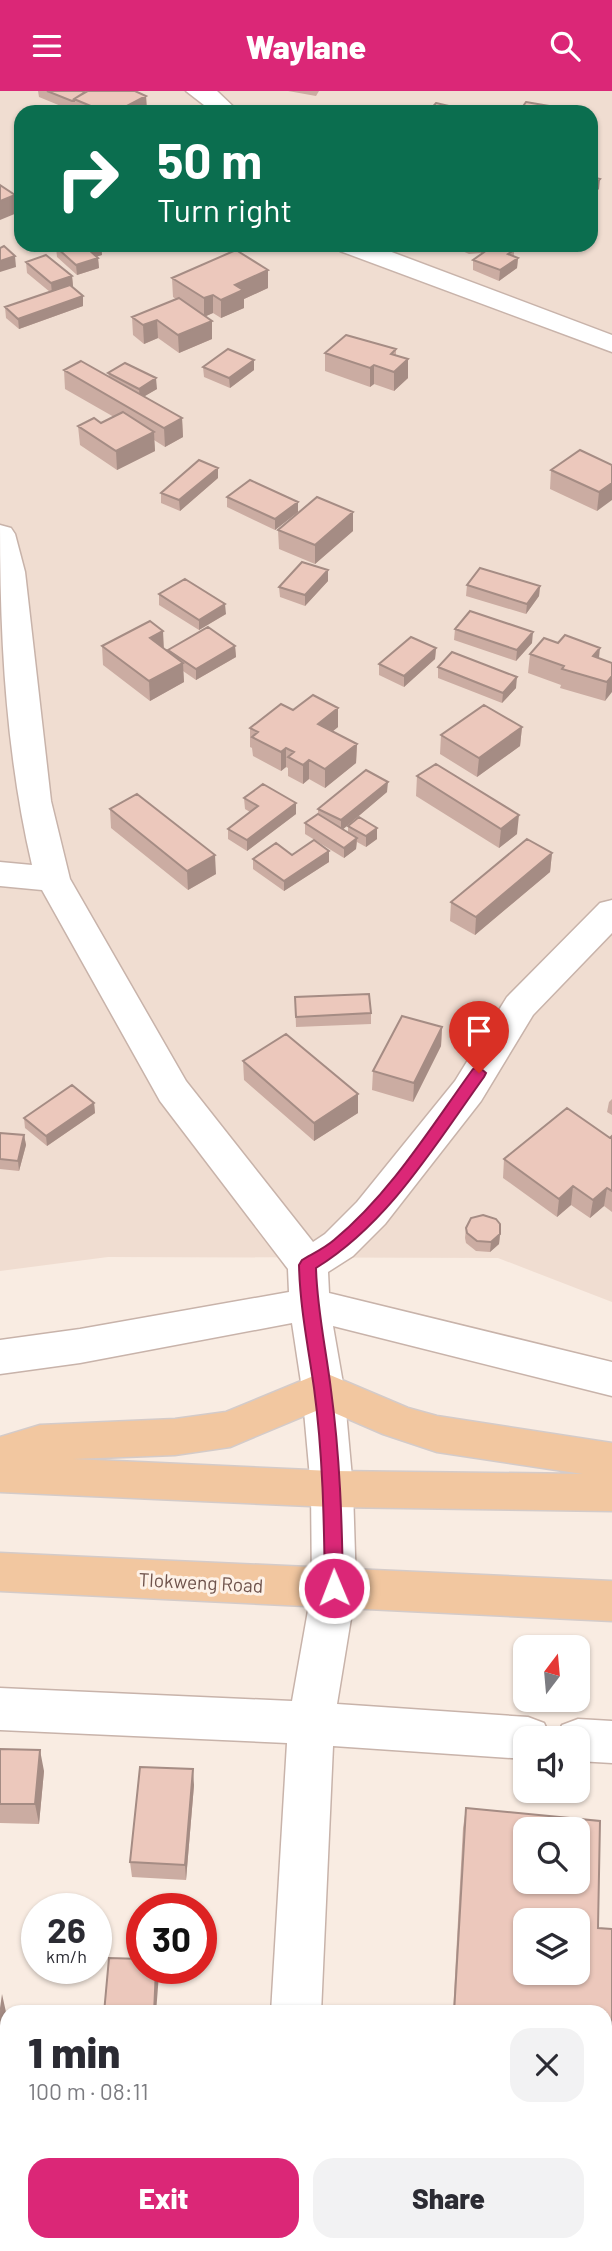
<!DOCTYPE html>
<meta charset="utf-8">
<style>
body{margin:0;font-family:Barlow,sans-serif;background:#f2f2f3;color:#2b2b33;height:100vh;display:flex;flex-direction:column;font-size:26px;white-space:nowrap}
*{box-sizing:border-box;margin:0}
p{font-size:23px;color:#7c7c81}
.icon{flex:none;width:38px;height:38px;fill:none;stroke:currentColor;stroke-width:2;stroke-linecap:round;stroke-linejoin:round}
.map{position:relative;flex:1;overflow:hidden}
.drawer{position:absolute;left:0px;top:1914px;width:612px;height:247px;display:flex;flex-direction:column;background:#fff;border-radius:21px 21px 0 0;box-shadow:0 2px 5px #0004}
.drawer>*{flex:none}
.guide{position:absolute;left:14px;top:14px;width:584px;height:147px;border-radius:21px;box-shadow:0 2px 5px #0004;background:#0b6e4f;color:#fff;overflow:hidden}
.needle{width:46px;rotate:16deg}
.fabs{position:absolute;left:513px;top:1544px;display:grid;gap:14px}
.fabs a{display:grid;place-items:center;width:77px;height:77px;border-radius:14px;background:#fff;box-shadow:0 2px 5px #0004;font-size:35px}
.speed{position:absolute;left:21px;top:1802px;display:flex;gap:14px;font-size:35px;font-weight:700;text-align:center}
.speed>*{display:grid;place-content:center;width:91px;height:91px;border-radius:50%;background:#fff;box-shadow:0 2px 5px #0004;line-height:1}
.speed small{font-size:18px;font-weight:400}
.speed .limit{border:10px solid #d22;background:#fff;color:#111}
.pin{position:absolute;display:grid;place-items:center;width:60px;height:60px;color:#fff;margin:-72px -30px;border-radius:50% 50% 50% 0;rotate:-45deg;box-shadow:0 0 7px #0007}
.pin .icon{rotate:45deg}
.me{position:absolute;width:77px;margin:-38px;rotate:359deg;stroke-linejoin:round;filter:drop-shadow(0 0 5px #0008)}
.turn{display:flex;align-items:center;gap:24px;height:147px;padding:0 28px;font-size:32px}
.turn .icon{width:91px;height:91px;stroke-width:2.5}
.turn b{display:block;font-size:49px;line-height:60px}
.round{display:grid;place-items:center;flex:none;width:74px;height:74px;border-radius:21px;background:#f2f2f3}
.headline{display:flex;align-items:center;justify-content:space-between;height:119px;padding:0 28px}
h1{font-size:42px;font-weight:800;line-height:52px}
.cta{display:flex;gap:14px;margin-top:auto;padding:14px 28px}
.cta a{flex:1;height:80px;border-radius:21px;background:#db2777;color:#fff;font-size:28px;font-weight:800;line-height:80px;text-align:center}
.cta a+a{background:#f2f2f3;color:#2b2b33}
header{display:flex;justify-content:space-between;align-items:center;height:91px;padding:0 28px;background:#db2777;color:#fff;font-size:32px;font-weight:800}
.map>svg:first-child{display:block}
.residential{fill:#f0ddd1;fill-rule:evenodd}
.lines{fill:none;stroke-linecap:round;stroke-linejoin:round}
.minor-casing{stroke:#c8b3aa;stroke-width:3}
.major-casing{stroke:#d4cbc9;stroke-width:3}
.minor{fill:#fff;fill-rule:evenodd}
.major{fill:#f2c7a0;fill-rule:evenodd}
.wall{fill:#cbaca2}
.shaded-wall{fill:#a58c84}
.building{fill:#ecc8bc;stroke:#a58c84;stroke-width:2;fill-rule:evenodd}
.route{fill:#db2777;stroke:#8e194d;stroke-width:2}
.labels{text-anchor:middle;dominant-baseline:central;stroke-width:6;stroke-linejoin:round;paint-order:stroke}
.street-label{font-size:19px;fill:#6e524b;stroke:#fdf1e7}
</style>
<header><svg class="icon" aria-label="menu" viewBox="0 0 24 24"><path d="M4 6h16M4 12h16M4 18h16"/></svg>Waylane<svg class="icon" aria-label="search" viewBox="0 0 24 24"><circle cx="10" cy="10" r="6"/><path d="M15 15l6 6"/></svg></header>
<div class="map">
<svg width="612" height="2160" viewBox="0 0 612 2160">
<rect width="100%" height="100%" fill="#f9ece2"/>
<path class="residential" d="M0,0H612V1211L498,1167L108,1166L0,1180ZM21,21H592V154H21Z"/>
<g class="lines">
<g class="minor-casing">
<path id="minor" d="M186,0H217L239,21H213Z
M336,154H373L612,244V261L340,160Z
M0,434L11,437L15,443L25,481L51,710L70,788L186,990L313,1151L325,1143L357,1111L455,990L507,906L600,812L612,809V842L533,924L481,1010L385,1133L353,1165L328,1181L329,1202L612,1271V1305L333,1235L344,1298L353,1398L356,1497L337,1613L528,1626L544,1632L551,1647H525V1668L333,1655L321,1922H271L287,1652L0,1639V1597L292,1610L312,1497L311,1398L302,1298L292,1232L80,1272L0,1283V1249L80,1238L289,1201L288,1178L160,1010L42,799L0,795V771L32,774C6,663 0,548 0,434Z
M578,1628L612,1630V1672L578,1670V1647H556L562,1634Z
M0,2074H7V2126H0Z
M606,2099H612V2151H606Z
M257,2154H309L310,2160H256Z"/>
</g>
<g class="major-casing">
<path id="major" d="M323,1281L408,1317L437,1325L612,1352V1420L332,1416L0,1401V1346L40,1334L175,1328L226,1321ZM323,1317L383,1343L437,1361L583,1383L332,1380L73,1368L175,1364L230,1356Z
M0,1462L612,1490V1530L0,1500Z"/>
</g>
<use href="#minor" class="minor"/>
<use href="#major" class="major"/>
</g>
<path class="wall" d="M38,0H82L85,1L146,5L147,21H75L74,20H73L39,6Z
M288,0H319L316,5Z
M101,154L102,164L97,165L98,167L99,177L77,184L57,166L56,156Z
M449,154H487V158L481,162L469,163Z
M514,159V165L518,167L517,177L499,190L473,179V169Z
M26,171L72,185L73,195L72,196L83,215L19,238L6,227L5,216L50,201L27,182Z
M172,187L268,197L244,208V217L221,227L213,222L206,225L212,248L179,262L158,247L144,253L133,244L132,226L176,208L173,206Z
M396,258V264L408,287L394,300L374,293L370,296L325,280V262Z
M254,269V279L230,297L204,286L203,276Z
M64,279L109,285L108,282L157,298L144,305L182,327L183,346L165,356L154,349L155,360L117,379L80,354L78,335L101,332L114,326L65,298Z
M612,374L597,420L550,398L551,379Z
M218,387L180,420L161,412V402Z
M227,406L298,421L275,439L227,416Z
M353,421V440L315,473L279,458L278,439Z
M328,490L305,515L280,506L279,496Z
M467,494L540,495L539,505L526,523L466,505Z
M159,503L226,523L199,539L159,514Z
M455,538L532,552L516,570L454,549Z
M102,555L164,558L168,561V559L235,555L236,566L196,589L183,580L184,591L150,610L103,574Z
M436,557L435,568L404,596L379,584V573Z
M530,563L599,567L612,572L605,610L560,597L561,594L528,582Z
M438,576L516,597L502,612L438,587Z
M293,619L338,636L333,640L357,653L356,672L325,697L309,688L303,693L288,685V677L286,676L281,680L253,665L252,657L250,656V637Z
M522,636L520,655L477,686L440,663L441,644Z
M417,685L517,743L499,757L416,705Z
M387,701L343,738L348,742V735L377,737V748L366,756L357,751L356,758L344,767L305,743V732L318,723V718Z
M244,707L296,723L247,760L228,748V738L250,721L245,718Z
M110,718L216,783L188,799L111,737Z
M552,762L550,781L475,844L450,830L451,811Z
M292,764L329,771L284,800L253,778V768Z
M295,906L371,922V933L296,936Z
M442,936L441,955L413,1011L372,999L373,980Z
M243,970L358,1003V1022L314,1050L244,989Z
M612,1008V1024L607,1021L609,1011Z
M94,1012L95,1022L47,1055L25,1037L24,1027Z
M0,1042L24,1044L26,1054L19,1080L0,1078Z
M612,1045V1121L604,1115L590,1127L571,1114L557,1126L503,1087L504,1068L610,1047Z
M466,1137L500,1143L499,1153L490,1161L476,1160L466,1152L465,1147Z
M0,1658L44,1680L39,1733L0,1732Z
M194,1694L186,1789L132,1786L130,1771Z
M466,1717L598,1837L612,1838V1993L606,1992V1922H453L463,1737Z"/>
<path class="shaded-wall" d="M146,5L147,21H123V17Z
M600,88L599,98L592,105V96Z
M15,104L17,122L0,129V110Z
M101,154L102,164L89,168L88,158Z
M481,154H487V158L481,162Z
M15,165L16,176L0,181V170Z
M98,167L99,177L77,184L76,174Z
M518,167L517,177L499,190L500,179Z
M268,179V197L244,208V217L221,227V209L235,194Z
M72,185L73,195L52,203L51,192Z
M213,204V222L204,226V207Z
M83,205V215L19,238L18,228Z
M157,229L158,247L144,253L143,234Z
M212,230V248L179,262L178,244Z
M408,268V287L394,300V281Z
M254,269V279L230,297L229,287Z
M374,274V293L370,296V277Z
M156,287L157,298L140,308L139,298Z
M182,327L183,346L165,356L164,337Z
M154,341L155,360L117,379L116,360Z
M218,377V387L180,420L179,409Z
M612,392V409L597,420L599,401Z
M298,411V421L275,439V428Z
M353,421V440L315,473V454Z
M328,479V490L305,515V504Z
M540,495L539,505L526,523L527,513Z
M225,513L226,523L199,539V529Z
M163,540L164,559L150,547Z
M533,541L532,552L516,570L517,559Z
M235,555L236,566L196,589V578Z
M436,557L435,568L404,596V585Z
M600,557L598,576L593,565Z
M183,572L184,591L150,610L149,590Z
M612,585V601L605,610L607,591Z
M517,586L516,597L502,612L503,602Z
M338,617V636L318,652V633Z
M522,636L520,655L477,686L479,667Z
M357,653L356,672L325,697V678Z
M286,657V676L281,680V661Z
M309,669V688L303,693V674Z
M388,691L387,701L341,740V729Z
M296,712V723L247,760V749Z
M519,724L517,743L499,757L501,738Z
M377,737V748L366,756V745Z
M357,747L356,758L344,767V757Z
M329,760V771L284,800V790Z
M552,762L550,781L475,844L476,826Z
M215,764L216,783L188,799L187,780Z
M442,936L441,955L413,1011L414,992Z
M358,1003V1022L314,1050V1032Z
M94,1012L95,1022L47,1055L46,1045Z
M24,1044L26,1054L19,1080L18,1070Z
M573,1095L571,1114L557,1126L559,1108Z
M607,1097L604,1115L590,1127L593,1109Z
M500,1143L499,1153L490,1161L491,1151Z
M40,1659L44,1680L39,1733L35,1713Z
M193,1678L194,1694L186,1789L185,1774Z
M156,1878H158L159,1883L156,1922H154Z
M2,1903L6,1921L0,1976V1917Z"/>
<path class="building" d="M47,0H82L85,1L74,8V10H72Z
M88,0H135L146,5L123,17L132,21H105L74,8Z
M526,11L572,19L570,21H534L521,18Z
M436,12L462,18L459,21H428Z
M592,86L600,88L592,96Z
M0,94L15,104L0,110Z
M61,154H100L88,158L98,167L76,174L56,156Z
M494,154H502L514,159L508,163L518,167L500,179L473,169Z
M4,155L15,165L0,170V157Z
M236,159L268,179L235,194L243,199L221,209L213,204L204,207L172,187Z
M46,164L72,185L51,192L26,171Z
M70,194L83,205L18,228L5,216Z
M179,207L212,230L178,244L157,229L143,234L132,226Z
M346,244L396,258L391,263L408,268L394,281L374,274L370,277L325,262Z
M228,258L254,269L229,287L203,276Z
M81,270L182,327L164,337L64,279Z
M125,272L156,287L139,298L108,282Z
M123,321L154,341L116,360L78,335L94,327L101,332Z
M580,359L612,374V392L599,401L551,379Z
M199,369L218,377L179,409L161,402Z
M250,389L298,411L275,428L227,406Z
M317,406L353,421L315,454L278,439Z
M302,471L328,479L305,504L279,496Z
M480,477L540,495L527,513L467,494Z
M185,488L225,513L199,529L159,503Z
M470,520L533,541L517,559L455,538Z
M150,530L163,540L150,547L183,572L149,590L102,555Z
M208,536L235,555L196,578L168,559Z
M565,544L600,557L593,565L612,572V585L607,591L562,578L564,575L530,563L544,547L558,552Z
M411,546L436,557L404,585L379,573Z
M452,561L517,586L503,602L438,576Z
M313,604L338,617L318,633L357,653L325,678L309,669L303,674L288,666L294,661L286,657L281,661L252,646L258,641L250,637L281,613L293,619Z
M484,614L522,636L479,667L441,644Z
M436,673L519,724L501,738L417,685Z
M366,679L388,691L341,729L318,718Z
M263,693L296,712L247,749L228,738L258,715L244,707Z
M137,703L215,764L187,780L110,718Z
M318,723L357,747L344,757L305,732Z
M359,726L377,737L366,745L348,735Z
M527,748L552,762L476,826L451,811Z
M314,749L329,760L284,790L253,768L276,752L292,764Z
M369,903L371,922L296,926L295,906Z
M402,925L442,936L414,992L373,980Z
M286,943L358,1003L314,1032L243,970Z
M72,994L94,1012L46,1045L24,1027Z
M567,1017L610,1047L612,1045V1100L607,1097L593,1109L573,1095L559,1108L504,1068Z
M0,1042L24,1044L18,1070L0,1068Z
M483,1124L496,1128L500,1133V1143L491,1151L477,1150L467,1142L466,1137L471,1127Z
M0,1658L40,1659L35,1713H0Z
M140,1676L193,1678L185,1774L130,1771Z
M466,1717L600,1730L598,1837L612,1838V1975L606,1974V1922H454ZM525,1738H578V1790H525ZM525,1829H578V1881H525Z
M109,1867L142,1868V1878H156L154,1922H104Z"/>
<path class="route" d="M479,976L486,982L484,986C435,1054 389,1132 316,1177C317,1218 326,1258 331,1299C340,1365 342,1430 343,1497L340,1502L334,1505L327,1502L325,1497C324,1430 323,1363 314,1297C308,1255 300,1216 299,1174L302,1169C312,1163 325,1157 334,1149C390,1103 431,1036 473,978Z"/>
<g class="labels">
<g class="street-label">
<text transform="translate(201 1491) rotate(3)">Tlokweng Road</text>
</g>
</g>
</svg>
<div class="fabs">
<a><svg class="needle" viewBox="-14 -14 28 28"><path d="M0-13l5 13h-10z" fill="#e53935"/><path d="M0 13l5-13h-10z" fill="#7c7c81"/></svg></a>
<a><svg class="icon" aria-label="sound" viewBox="0 0 24 24"><path d="M4 9h4l5-4v14l-5-4H4zM17 9q2 3 0 6"/></svg></a>
<a><svg class="icon" aria-label="search" viewBox="0 0 24 24"><circle cx="10" cy="10" r="6"/><path d="M15 15l6 6"/></svg></a>
<a><svg class="icon" aria-label="layers" viewBox="0 0 24 24"><path d="M12 4l9 5-9 5-9-5zM3 14l9 5 9-5"/></svg></a>
</div>
<div class="speed"><div>26<small>km/h</small></div><div class="limit">30</div></div>
<div class="pin" style="left:479px;top:982px;background:#d93025"><svg class="icon" aria-label="arrive" viewBox="0 0 24 24"><path d="M6 21V4h12l-3 4 3 4H6"/></svg></div>
<svg class="me" style="left:334px;top:1497px" viewBox="-20 -20 40 40"><circle r="17" fill="#db2777" stroke="#fff" stroke-width="3"/><path d="M0-11L8 9 0 5-8 9z" fill="#fff"/></svg>
<div class="guide">
<div class="turn"><svg class="icon" aria-label="right" viewBox="0 0 24 24"><path d="M7 20v-9h11M14 6l5 5-5 5"/></svg><div><b>50 m</b>Turn right</div></div>
</div>
<section class="drawer">
<div class="headline"><div><h1>1 min</h1><p>100 m · 08:11</p></div><a class="round"><svg class="icon" aria-label="close" viewBox="0 0 24 24"><path d="M6 6l12 12M18 6L6 18"/></svg></a></div>
<div class="cta"><a>Exit</a><a>Share</a></div>
</section>
</div>
